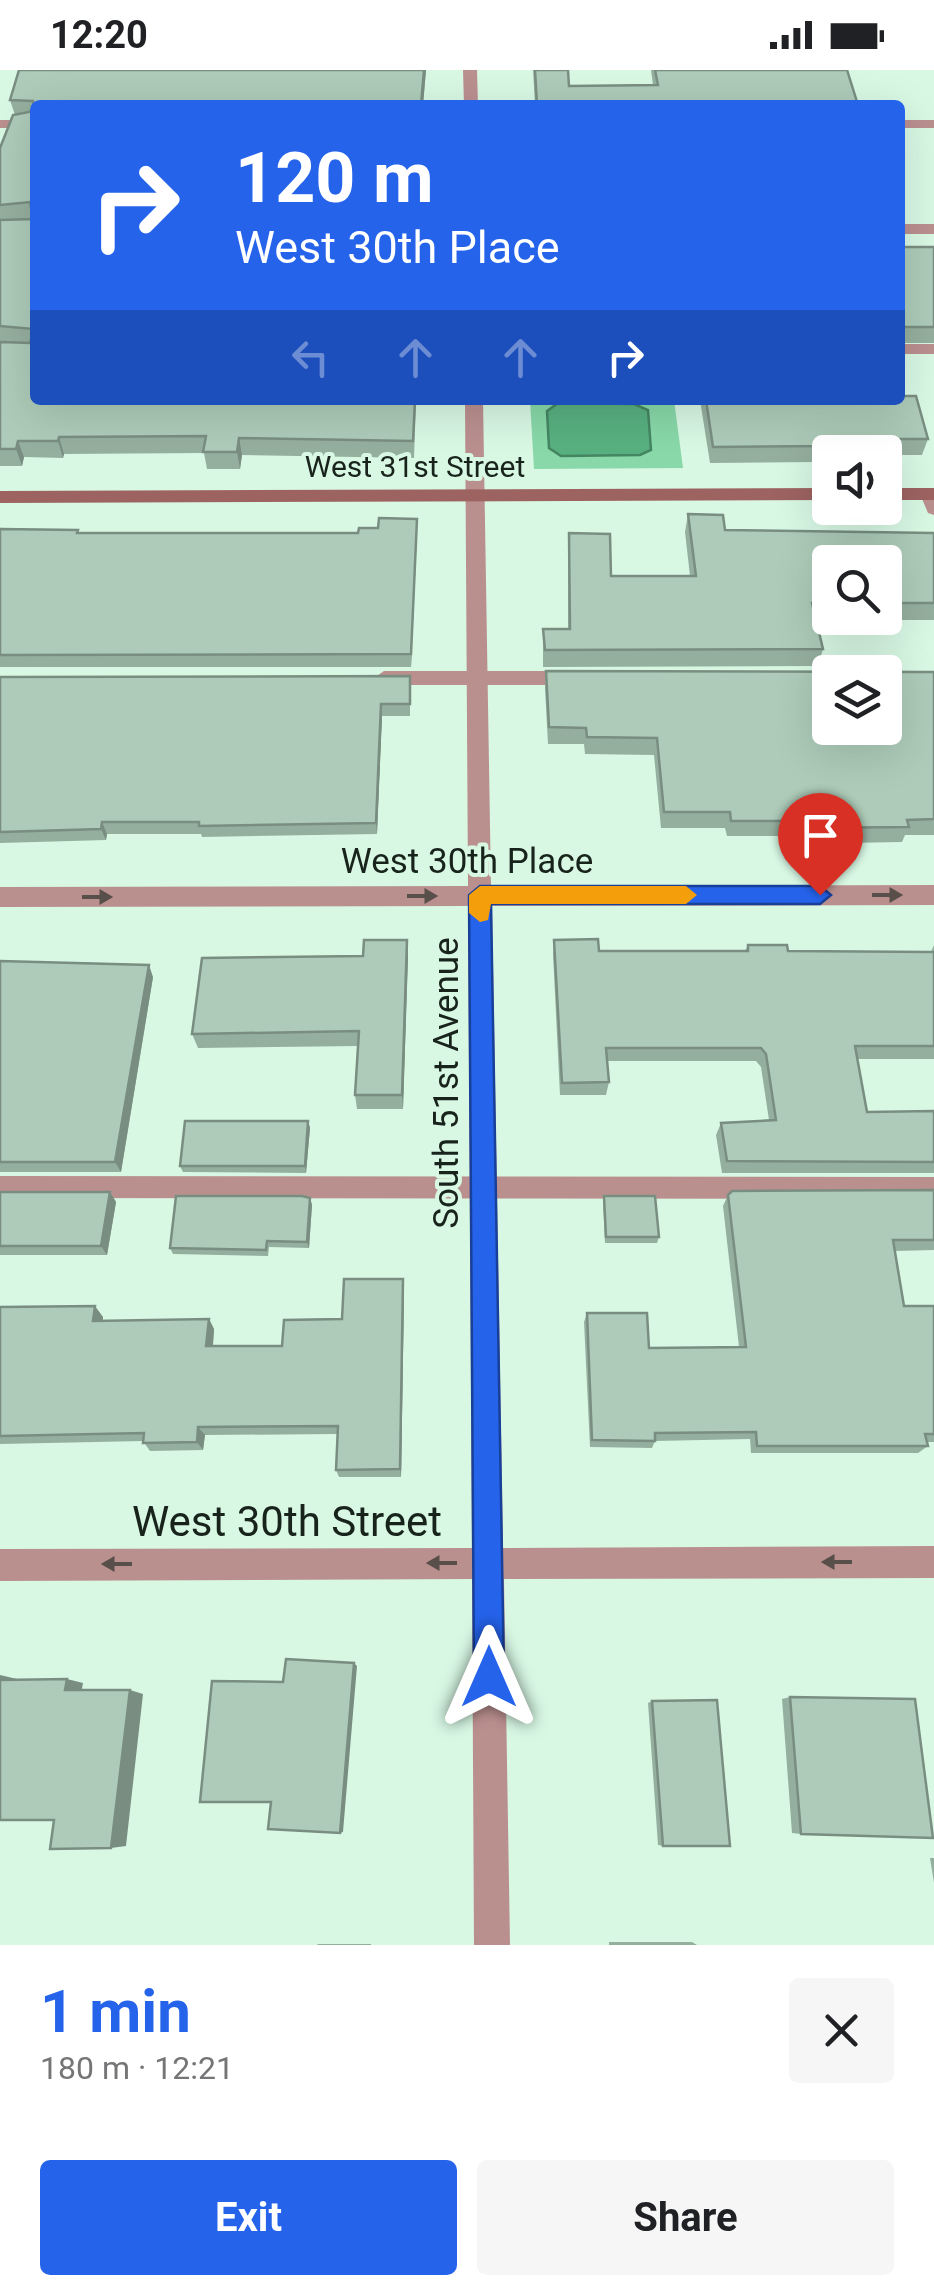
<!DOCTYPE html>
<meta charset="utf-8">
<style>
body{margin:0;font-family:Roboto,sans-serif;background:#f6f6f6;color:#202124;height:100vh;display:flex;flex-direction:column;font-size:38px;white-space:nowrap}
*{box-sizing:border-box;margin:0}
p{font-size:32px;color:#757577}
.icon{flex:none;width:55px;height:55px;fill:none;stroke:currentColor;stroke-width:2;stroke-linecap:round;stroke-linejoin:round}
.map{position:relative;height:1875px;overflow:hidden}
.panel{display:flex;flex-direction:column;background:#fff;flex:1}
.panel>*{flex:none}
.banner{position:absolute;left:30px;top:30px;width:875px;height:305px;border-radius:10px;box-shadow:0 10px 40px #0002;background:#2563eb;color:#fff;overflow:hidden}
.tools{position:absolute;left:812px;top:365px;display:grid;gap:20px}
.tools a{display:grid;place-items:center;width:90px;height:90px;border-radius:10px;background:#fff;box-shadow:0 10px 40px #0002;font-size:50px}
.pin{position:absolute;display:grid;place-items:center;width:85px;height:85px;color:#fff;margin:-102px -42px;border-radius:50% 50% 50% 0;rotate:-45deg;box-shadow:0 0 10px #0007}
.pin .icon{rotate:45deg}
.me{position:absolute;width:110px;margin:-55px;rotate:0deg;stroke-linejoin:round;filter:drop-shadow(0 0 8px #0008)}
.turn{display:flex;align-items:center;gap:35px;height:210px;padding:0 40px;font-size:45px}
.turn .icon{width:130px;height:130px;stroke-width:2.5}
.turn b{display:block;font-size:70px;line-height:85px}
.lanes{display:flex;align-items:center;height:95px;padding:0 40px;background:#0003;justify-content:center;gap:50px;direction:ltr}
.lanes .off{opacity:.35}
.round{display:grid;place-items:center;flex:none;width:105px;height:105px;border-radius:10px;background:#f6f6f6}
.overview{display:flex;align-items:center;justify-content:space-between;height:170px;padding:0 40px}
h1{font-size:60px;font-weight:700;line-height:75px;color:#2563eb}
.cta{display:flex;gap:20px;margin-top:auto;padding:20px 40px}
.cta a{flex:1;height:115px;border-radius:10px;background:#2563eb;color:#fff;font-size:40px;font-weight:700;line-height:115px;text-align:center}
.cta a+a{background:#f6f6f6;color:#202124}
.status{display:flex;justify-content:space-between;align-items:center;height:70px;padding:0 50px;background:#fff;direction:ltr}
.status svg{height:28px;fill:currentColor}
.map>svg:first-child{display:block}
.green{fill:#88d8a9}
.water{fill:#58b080;stroke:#458662;stroke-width:2.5}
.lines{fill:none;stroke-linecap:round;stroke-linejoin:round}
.service{fill:#ba908f;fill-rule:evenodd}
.minor{fill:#ba908f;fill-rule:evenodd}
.secondary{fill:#9d6361;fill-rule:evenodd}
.wall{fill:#95af9e;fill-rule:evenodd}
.shaded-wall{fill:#798e81}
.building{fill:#adcbb8;stroke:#798e81;stroke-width:2.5;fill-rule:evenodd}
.oneway{fill:#594f4a}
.route{fill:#2563eb;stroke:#184099;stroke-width:2.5}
.slow{fill:#f59e0b}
.labels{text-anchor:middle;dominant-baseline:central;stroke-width:8;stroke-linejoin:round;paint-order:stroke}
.far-street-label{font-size:30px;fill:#18231c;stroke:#d8f8e4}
.street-label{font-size:35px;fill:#18231c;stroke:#d8f8e4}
.near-street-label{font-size:42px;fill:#18231c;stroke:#d8f8e4}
</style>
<div class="status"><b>12:20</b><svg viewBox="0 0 49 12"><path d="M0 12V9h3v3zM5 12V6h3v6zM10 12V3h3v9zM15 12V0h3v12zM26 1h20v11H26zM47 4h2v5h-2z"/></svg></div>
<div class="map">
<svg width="934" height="1875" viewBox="0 0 934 1875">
<rect width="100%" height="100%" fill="#d8f8e4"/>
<path class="green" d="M530,330H674L683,398L534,399Z"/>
<path class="water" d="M558,333L634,334L648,340L651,380L640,385L561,386L549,378L547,341Z"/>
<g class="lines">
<path class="service" d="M0,50H35V58H0Z
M900,50H934V58H900Z
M900,274H934V284H900Z
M929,418L934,420V445L928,443L920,424Z
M384,601H577L587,608L577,615H384L374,608Z
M0,1106L934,1107V1129L0,1128Z"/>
<path class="minor" d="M463,0H477L478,35H464Z
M900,154H934V164H900Z
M465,330H483L491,816L934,815V835L492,836L503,1478L934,1476V1508L504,1509L510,1875H474L472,1509L0,1511V1479L472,1478L468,836L0,837V817L468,816Z"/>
<path class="secondary" d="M830,418V430L0,433V421Z
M885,418H934V430H885Z"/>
</g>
<path class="wall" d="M19,0H426L423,35H35L416,330L414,388L242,385L240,399H207L204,383L64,384L63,388L24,387L22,396H0V78L15,45L10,30Z
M533,0H568L569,16L653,15L651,0H847L858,35H535Z
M900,177H934V273H900Z
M630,330H900L928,369L922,385H885V382H830V385H819L817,392L710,393L700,330Z
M688,444L725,460L934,463V550H816L823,579L818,596L543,597V559H568V481L569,463L611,506H690L685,462ZM830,492H885V548H830Z
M0,457L1,459L79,463L417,462L411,597H0Z
M546,601L934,602V765H905L902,772L791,774L789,766H727L725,758H661L654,685L585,684L584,674H548L545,618Z
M410,606V646H382L377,764L202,767L201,764H107L106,770L0,773V607Z
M407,870L408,886L403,1039H357L355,1025L358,976L198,978L192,964L363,886Z
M554,870L599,881H745L748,875L788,881L931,882L934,875V989H857L867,1042L934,1041V1103H722L716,1065L721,1053L769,1050L761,997L756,991H607L609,1012L606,1025H560L553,884Z
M0,891L153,907L121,1102H0Z
M308,1051L310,1058L306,1103L183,1102L180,1096Z
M934,1120V1180L895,1181L904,1236H934V1372H927L928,1376L918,1383H751L750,1369L655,1371L652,1378L590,1377L584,1252L587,1243L649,1278L739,1277L723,1136L728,1125Z
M0,1122H110L116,1132L107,1185H0Z
M604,1126L659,1167L657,1173H605L603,1132Z
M310,1128L312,1135L309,1178L269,1177L268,1186L173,1184L170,1178Z
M403,1209L404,1220L401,1407H339L336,1400L337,1364L205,1365L203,1380L150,1381L143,1371L0,1374V1237L103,1247V1251L209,1249L214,1259L213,1276H282L342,1249Z
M790,1627L801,1764L792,1763L782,1629Z
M652,1631L663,1776L658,1775L648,1633Z
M930,1788H934V1813Z
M609,1872H692L697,1875H609Z
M318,1874H371V1875H317Z"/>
<path class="shaded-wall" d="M424,0H426L423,35H421Z
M59,367L64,384L63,388L58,371Z
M239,368L242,385L240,399L237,382Z
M18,371L24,387L22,396L16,379Z
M417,449V462L411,597V584Z
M381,634L382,646L377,764L376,753Z
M102,752L107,764L106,770L101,759Z
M407,870L408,886L403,1039L402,1025Z
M149,895L153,907L121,1102L115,1092Z
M308,1051L310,1058L306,1103L305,1096Z
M110,1122L116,1132L107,1185L101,1176Z
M310,1128L312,1135L309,1178L307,1172Z
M403,1209L404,1220L401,1407L400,1399Z
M95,1236L103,1247L101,1261L93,1251Z
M209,1249L214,1259L212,1286L206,1276Z
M198,1357L205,1365L203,1380L197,1372Z
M354,1593L357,1596L343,1762L340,1763Z
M0,1605L17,1609L16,1615L0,1611Z
M67,1609L83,1613L81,1624L65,1620Z
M130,1620L143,1624L126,1776L111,1778Z"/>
<path class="building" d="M19,0H424L421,35H35V330H415L413,371L239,368L237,382H203L206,366L59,367L58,371H18L16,379H0V272L30,273L34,259L0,256V150L33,149L30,132L0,135V78L13,45L34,41L33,31L10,30Z
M535,0H568L569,16L658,15L655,0H847L858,35H537Z
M900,177H934V257H900Z
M900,326H916L928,369H820L821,376L713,377L706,330H900Z
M688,444L723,445L725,460L934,463V533H885V492H830V533H812L823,579L545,580L543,559H570L569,463L610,464L611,506H696Z
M379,448L417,449L411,584L0,585V459L78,460L77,463H358L359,458H378Z
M546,601L934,602V749L907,750L909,757L796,758L795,751H731L730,742H664L657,668L587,667L586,658L549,657ZM830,602H885V658H830Z
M410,606V634H381L376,753L199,756V752H102L101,759L0,762V607Z
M598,869L599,881H748V875H787L788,881L934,882V976H855L867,1042L934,1041V1092L727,1091L721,1053L776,1050L766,984L761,978H606L609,1012L562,1013L554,870Z
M364,870H407L402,1025H355L359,961L192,964L202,888L363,886Z
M0,891L149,895L115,1092H0Z
M185,1051H308L305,1096H180Z
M934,1120V1170H893L904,1236H934V1364H925L928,1376H757L756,1362L655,1363V1371L592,1370L587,1243H647L649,1278L746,1277L728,1125L732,1121Z
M0,1122H110L101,1176H0Z
M176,1126H302L310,1128L307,1172L267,1171L266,1180L170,1178Z
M604,1126H655L659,1167H606Z
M344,1209H403L400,1399L336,1400L338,1356L198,1357L197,1372L143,1373L144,1363L0,1366V1237L95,1236L93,1251L209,1249L206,1276H282L284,1250L342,1249Z
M286,1589L354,1593L340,1763L268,1759L271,1732H200L212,1611L283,1612Z
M67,1609L65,1620H130L111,1778L50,1779L54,1750H0V1610Z
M790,1627L915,1629L933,1768L801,1764Z
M717,1630L730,1776H663L652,1631Z"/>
<defs><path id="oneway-solid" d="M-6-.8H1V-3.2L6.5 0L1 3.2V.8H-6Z" transform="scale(2.5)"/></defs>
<g class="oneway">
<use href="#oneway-solid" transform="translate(887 825)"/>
<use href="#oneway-solid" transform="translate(422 826)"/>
<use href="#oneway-solid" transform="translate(97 827)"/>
<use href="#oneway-solid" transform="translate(837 1492) rotate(180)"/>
<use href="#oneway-solid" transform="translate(442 1493) rotate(180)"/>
<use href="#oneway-solid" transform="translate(117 1494) rotate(180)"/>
</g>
<path class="route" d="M480,816H820L831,825L820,834H491L504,1607L500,1618L489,1622L478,1618L474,1607L469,825Z"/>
<path class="slow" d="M480,816H686L697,825L686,834H491L488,850L480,852L469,843V825Z"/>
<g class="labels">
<g class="far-street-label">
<text x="415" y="396">West 31st Street</text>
</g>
<g class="street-label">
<text x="467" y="791">West 30th Place</text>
<text transform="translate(446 1013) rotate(-90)">South 51st Avenue</text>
</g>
<g class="near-street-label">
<text x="287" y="1451">West 30th Street</text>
</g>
</g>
</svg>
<div class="tools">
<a><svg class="icon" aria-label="sound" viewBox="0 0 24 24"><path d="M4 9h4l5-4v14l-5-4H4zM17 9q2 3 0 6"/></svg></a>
<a><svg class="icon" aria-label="search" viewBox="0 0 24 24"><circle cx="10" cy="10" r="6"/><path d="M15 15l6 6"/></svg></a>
<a><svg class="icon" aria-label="layers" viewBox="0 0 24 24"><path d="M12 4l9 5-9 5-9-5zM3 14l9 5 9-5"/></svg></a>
</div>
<div class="pin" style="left:820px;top:825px;background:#d93025"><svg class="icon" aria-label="arrive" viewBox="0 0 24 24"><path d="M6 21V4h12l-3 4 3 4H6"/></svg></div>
<svg class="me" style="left:489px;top:1607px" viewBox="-20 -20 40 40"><path d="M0-17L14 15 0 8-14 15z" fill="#2563eb" stroke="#fff" stroke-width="4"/></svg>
<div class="banner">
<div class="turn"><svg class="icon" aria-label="right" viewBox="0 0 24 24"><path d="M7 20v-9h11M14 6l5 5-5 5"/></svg><div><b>120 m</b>West 30th Place</div></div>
<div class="lanes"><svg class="icon off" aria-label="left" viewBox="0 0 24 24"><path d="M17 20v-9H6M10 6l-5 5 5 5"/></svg><svg class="icon off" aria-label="ahead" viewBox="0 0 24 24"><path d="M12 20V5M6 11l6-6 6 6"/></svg><svg class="icon off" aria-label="ahead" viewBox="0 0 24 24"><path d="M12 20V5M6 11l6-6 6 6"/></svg><svg class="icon" aria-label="right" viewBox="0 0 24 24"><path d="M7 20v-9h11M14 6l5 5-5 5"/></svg></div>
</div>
</div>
<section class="panel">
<div class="overview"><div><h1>1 min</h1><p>180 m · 12:21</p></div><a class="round"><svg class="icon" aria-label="close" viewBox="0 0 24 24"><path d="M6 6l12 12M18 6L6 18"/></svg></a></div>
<div class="cta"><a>Exit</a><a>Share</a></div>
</section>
